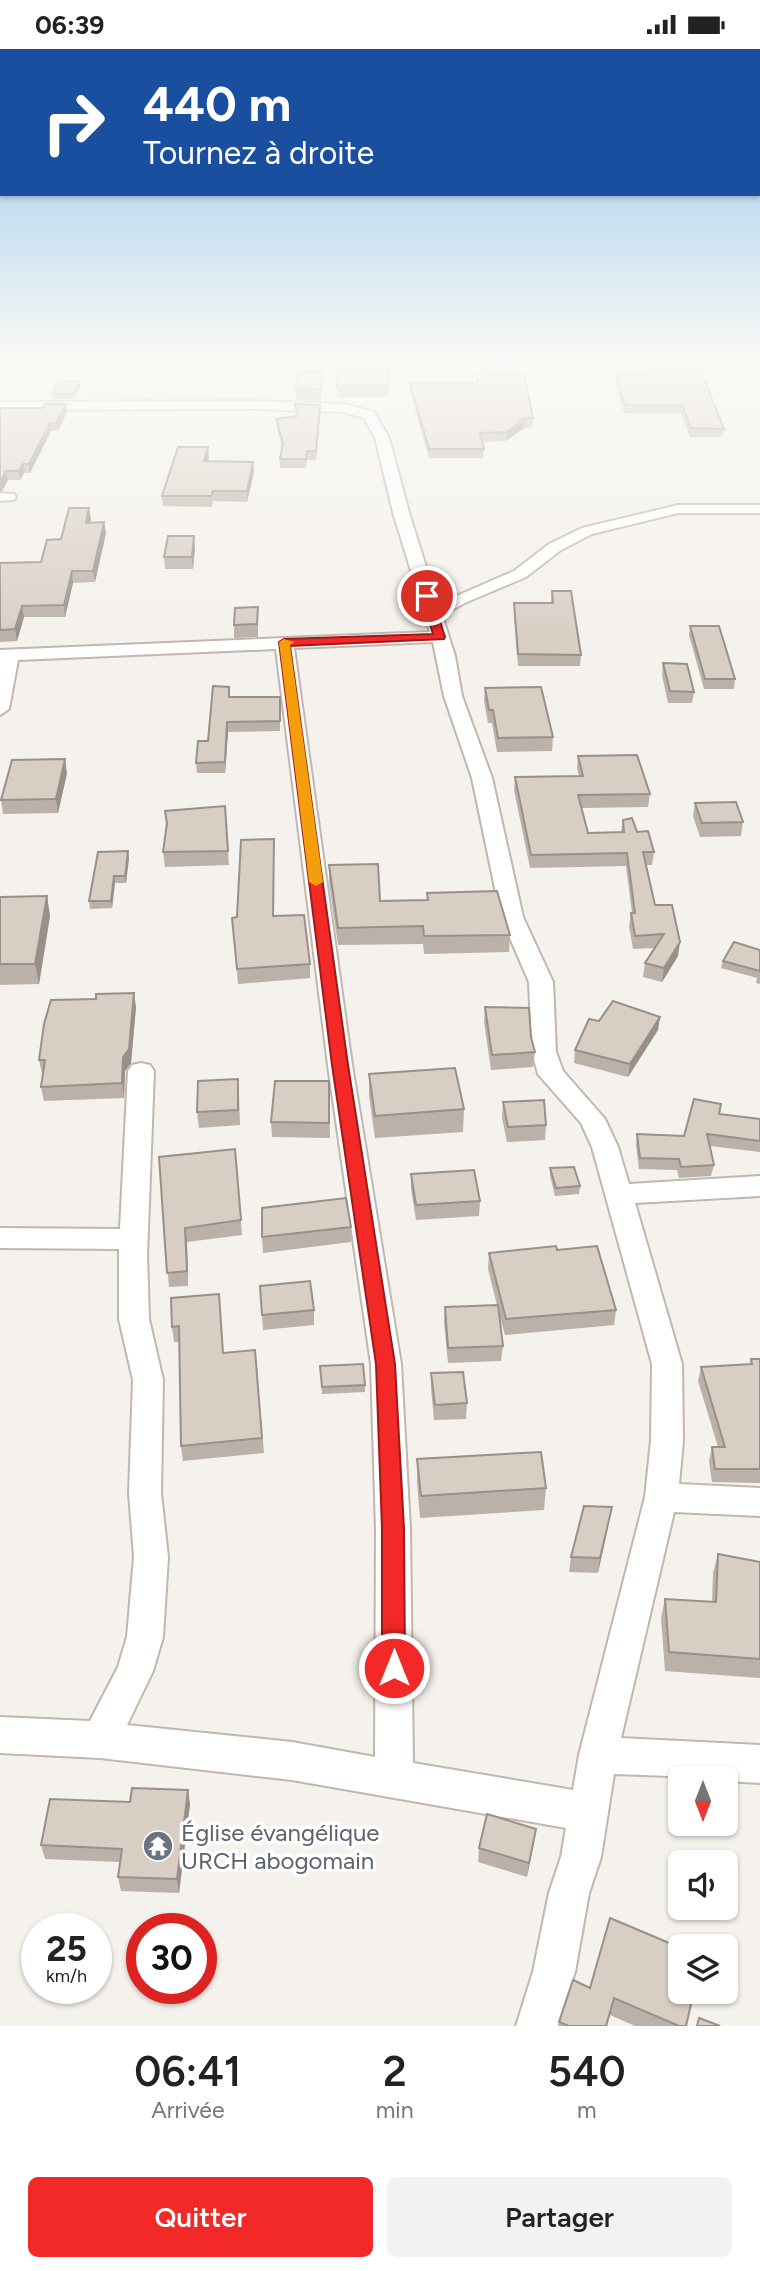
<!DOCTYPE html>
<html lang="fr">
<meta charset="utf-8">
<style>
body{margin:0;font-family:Figtree,sans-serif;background:#f2f2f2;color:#222;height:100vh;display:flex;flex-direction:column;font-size:26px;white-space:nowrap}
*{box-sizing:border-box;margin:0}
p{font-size:23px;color:#767676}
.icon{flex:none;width:38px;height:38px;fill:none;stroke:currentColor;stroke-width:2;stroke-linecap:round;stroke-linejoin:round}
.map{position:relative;height:1977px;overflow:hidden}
.details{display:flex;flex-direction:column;background:#fff;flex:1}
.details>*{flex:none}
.guide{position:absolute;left:0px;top:0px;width:761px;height:147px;box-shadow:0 2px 5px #0004;background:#1a4fa0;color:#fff;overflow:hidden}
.needle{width:46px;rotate:180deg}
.buttons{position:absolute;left:668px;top:1717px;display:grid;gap:14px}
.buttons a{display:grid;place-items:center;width:70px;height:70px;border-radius:10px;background:#fff;box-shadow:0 2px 5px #0004;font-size:35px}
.speed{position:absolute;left:21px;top:1864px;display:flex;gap:14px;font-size:35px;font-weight:700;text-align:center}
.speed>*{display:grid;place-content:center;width:91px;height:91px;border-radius:50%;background:#fff;box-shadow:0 2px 5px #0004;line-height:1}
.speed small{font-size:18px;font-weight:400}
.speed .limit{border:10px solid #d22;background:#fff;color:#111}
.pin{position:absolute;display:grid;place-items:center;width:60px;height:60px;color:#fff;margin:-30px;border:4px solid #fff;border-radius:50%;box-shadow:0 2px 7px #0007}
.me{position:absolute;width:77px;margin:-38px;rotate:0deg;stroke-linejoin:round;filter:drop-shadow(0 0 5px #0008)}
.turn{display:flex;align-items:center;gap:24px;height:147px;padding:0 28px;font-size:32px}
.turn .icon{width:91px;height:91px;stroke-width:2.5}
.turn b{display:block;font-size:49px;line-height:60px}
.eta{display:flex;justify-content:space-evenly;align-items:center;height:119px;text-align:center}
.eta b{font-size:42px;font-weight:600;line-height:49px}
.primary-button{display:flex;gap:14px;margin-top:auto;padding:14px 28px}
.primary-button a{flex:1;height:80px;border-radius:10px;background:#f22926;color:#fff;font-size:28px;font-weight:600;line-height:80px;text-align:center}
.primary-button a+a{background:#f2f2f2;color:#222}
.status{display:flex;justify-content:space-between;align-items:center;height:49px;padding:0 35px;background:#fff;direction:ltr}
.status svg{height:19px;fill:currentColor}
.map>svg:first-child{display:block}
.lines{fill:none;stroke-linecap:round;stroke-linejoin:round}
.minor-casing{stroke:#c1b7ae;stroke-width:4}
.minor{fill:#fff;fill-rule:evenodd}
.wall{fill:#bbb1a9}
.shaded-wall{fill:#989089}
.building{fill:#d9cec4;stroke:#989089;stroke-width:2}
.route{fill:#f22926;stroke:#9d1b19;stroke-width:2}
.slow{fill:#f59e0b}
.labels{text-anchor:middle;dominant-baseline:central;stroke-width:7;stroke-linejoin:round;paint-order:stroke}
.near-worship-label{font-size:24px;fill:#5b616d;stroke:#fff;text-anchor:start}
</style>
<div class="status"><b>06:39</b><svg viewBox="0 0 49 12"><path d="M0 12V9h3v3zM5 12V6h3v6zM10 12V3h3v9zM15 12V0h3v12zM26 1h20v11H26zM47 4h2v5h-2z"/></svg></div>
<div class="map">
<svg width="760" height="1977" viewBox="0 0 760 1977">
<rect width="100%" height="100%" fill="#f5f1ec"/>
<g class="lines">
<g class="minor-casing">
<path id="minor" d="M256,352L344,355L374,363L389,389L410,467L438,555L514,522L549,495L582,479L678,456H760V464H678L592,485L561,501L526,528L467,553L442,566L455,607L462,647L492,729L523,868L553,933L556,1003L563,1022L605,1070L618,1098L629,1135L760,1127V1147L635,1154L682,1315L683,1392L679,1435L760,1439V1467L674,1463L621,1689L760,1696V1734L726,1732V1729L614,1725L601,1808L589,1844L575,1923L558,1977H516L533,1923L549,1844L561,1808L566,1779L292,1731L100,1709L0,1704V1668L90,1672L118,1618L127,1588L134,1508L129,1444L133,1331L119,1270V1200L0,1199V1179L120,1180L128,1022L132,1016L141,1014L150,1016L154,1022L147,1206L149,1270L163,1331L161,1444L168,1508L163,1588L153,1622L127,1676L292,1693L375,1708L376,1480L371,1315L328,1016L276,600L18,611L9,660L0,666V601L430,583L394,467L375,389L364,369L343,363L256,360L0,361V353ZM433,593L444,647L472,729L501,868L529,933L532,1003L538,1025L581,1074L592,1098L652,1315L651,1392L645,1448L579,1706L573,1741L413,1714L410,1480L401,1315L352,1016L294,599Z
M0,444L14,445L16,448L14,451L0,452Z"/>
</g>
<use href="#minor" class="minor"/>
</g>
<path class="wall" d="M389,314L388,348H337V338Z
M643,314H695L724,380L722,388H690L681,365L624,364L615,333L616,325H646Z
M322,323L321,352L296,351V340Z
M477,324L533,369V378L524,379L506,392L482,393L484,400L483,409H429L410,343V334H476Z
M80,333V338L74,350H53L52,345Z
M66,355L67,363L58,382H51L30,424H24L20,431H8L2,442L0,359H43Z
M295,355L320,365L316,411H307L306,419H280V410L282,397L277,379L276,370L296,367Z
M209,408L208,412L254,423L247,453L213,452L212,458L163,457L162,447Z
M91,470L90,474L104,473L106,484L95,533L73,534L65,568H24L17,592L0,593V514L41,513Z
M195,499L193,520H165L164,508Z
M552,542L581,606L580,617H518L514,565V554H551Z
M258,558V588L234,589V576Z
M690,577L735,630L734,640H704L689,586Z
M663,614L694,643L692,654H668L662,626Z
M485,639L553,688L552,702L497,703L492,674H488L484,652Z
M230,648H280V682L228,683L225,724H197L196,714Z
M578,707L650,745L648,758L581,759L588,784L621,783L623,771L637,783L654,803L652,816H646L655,856L678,907L662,933L643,928L645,914L655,899L633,900L629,877L631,864H632L626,817L530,819L514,741L515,728L579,727L577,719Z
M67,724L58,764L3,765L1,751Z
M695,754L743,773L741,787L700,788L693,767Z
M225,757L229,816L165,818L163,803L166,778L165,762Z
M274,804L273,867L310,915V929L238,935L232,869L237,868Z
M129,809L126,834H115L112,859L90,860L89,852Z
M329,816L380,852L427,851V844L510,886L509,903L424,905L423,895L338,896L329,833Z
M47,847L50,867L39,935L0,936V848Z
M760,901V935L756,934L757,929L721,919L723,912Z
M136,958L131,1014L125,1022L124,1049L44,1052L41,1038L43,1025H42L39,1011Z
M485,958L531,988L535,1003L533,1018L491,1021L484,973Z
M660,968L658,981L628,1028L574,1014L575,1001L599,972Z
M369,1025L464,1060L463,1083L375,1089L369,1047Z
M329,1032L330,1089L272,1088L271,1073Z
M239,1045L240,1076L199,1079L197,1063Z
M503,1053L546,1076L545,1091L507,1093L502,1069Z
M719,1065L760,1070V1103L710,1097L714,1116L711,1127L679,1129L677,1121L639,1120L636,1097L637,1085L684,1087Z
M235,1100L242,1186L187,1193L188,1237L169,1238L159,1108Z
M550,1119L580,1137L579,1145L555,1147L550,1127Z
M411,1125L480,1152L479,1167L416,1171L411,1140Z
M351,1178V1193L263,1204L262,1188Z
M557,1201L616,1261L614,1276L505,1286L498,1261L503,1297L501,1312L448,1314L444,1273L445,1258L497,1256L488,1220L489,1204Z
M260,1237L314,1261V1276L263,1281Z
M171,1249L223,1304L255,1301L264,1404L183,1412L181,1397L180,1293H174L172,1278Z
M751,1310H760V1434L712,1433L709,1412L712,1398H718L698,1332L701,1318L750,1315Z
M320,1317L365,1336V1343L322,1345Z
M431,1324L467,1354L466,1370L434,1371L431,1340Z
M417,1410L546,1439L544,1461L420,1469L417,1433Z
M612,1458L598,1524L569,1523L571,1508Z
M718,1505L760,1513V1629L665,1622L661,1569L665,1550L712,1553L713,1524Z
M190,1755L179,1844L121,1842L118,1828L120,1813L45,1810L41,1796Z
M536,1780L527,1828L478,1813L479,1799Z
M590,1939L686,1977H635L610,1966L607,1977H558L559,1973Z"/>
<path class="shaded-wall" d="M80,333V338L74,350L73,345Z
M66,355L67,363L58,382L56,374Z
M320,356V365L316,411V402Z
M524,369V379L506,392L507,383Z
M50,374L51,382L30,424L29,415Z
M208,398L209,408L205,423L204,412Z
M253,413L254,423L247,453V442Z
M23,415L24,424L20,431L19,422Z
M6,422L8,431L2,442H0V433Z
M89,459L91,470L88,485L86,474Z
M104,473L106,484L95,533L93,522Z
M194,487L195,499L193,520L192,508Z
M72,522L73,534L65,568L64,556Z
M22,557L24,568L17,592L15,580Z
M227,673L228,683L225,724V713Z
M65,710L67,724L58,764L56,750Z
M128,802L129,809L126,834L125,827Z
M114,827L115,834L112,859L111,852Z
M47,847L50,867L39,935L35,915Z
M680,893L678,907L662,933L664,919Z
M134,944L136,958L131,1014L125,1022L124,1049L122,1034L123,1008Z
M660,968L658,981L628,1028L630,1015Z
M185,1179L187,1193L188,1237L187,1222Z
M612,1458L609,1473L598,1524L600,1509Z
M188,1741L190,1755L179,1844L177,1830Z
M536,1780L534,1794L527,1828L529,1814Z"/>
<path class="building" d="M339,314H389L388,338H337Z
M646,314H695L698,322L703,328L724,380L691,379L682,356H625L616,325H650Z
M299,323H322L321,341L296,340Z
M477,324L524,325L533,369H524L507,383L480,384L484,400H429L410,334H477Z
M58,332L80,333L73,345H52Z
M45,355H66L56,374H50L29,415H23L19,422H6L0,433V359H43Z
M295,355L320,356L316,402H307L306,410H280L283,393L276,370L298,367Z
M178,398H208L204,412L253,413L247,442H213L211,447H162Z
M69,459H89L86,474L104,473L93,522H72L64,556L22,557L15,580L0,581V514L41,513L47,491L61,490Z
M168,487H194L192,508H164Z
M552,542H571L581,606L518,605L514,554H553Z
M258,558L257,575L234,576L235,559Z
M690,577H719L735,630H705Z
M663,614L687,615L694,643L670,642Z
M213,637L229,638V648H280V672L227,673L225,713L196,714L198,692H208Z
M541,638L553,688L498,689L493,661H489L485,639Z
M637,706L650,745L578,746L588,784L624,783L623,771L632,769L637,783L648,782L654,803H643L655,856H672L680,893L664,919L645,914L664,885L635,887L631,864H635L627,804L531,806L515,728L583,727L578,707Z
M65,710L56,750L1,751L12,711Z
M736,753L743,773L702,774L695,754Z
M225,757L228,802L163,803L167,774L165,762Z
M274,790L273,867L304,866L310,915L237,920L232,869L237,868L241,791Z
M128,802L125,827H114L111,852H89L98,803Z
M378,815L380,852L428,851L427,844L497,842L510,886L424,887L423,877L338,879L329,816Z
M47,847L35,915H0V848Z
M734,893L760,901V922L723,912Z
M134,944L129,1000L123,1008L122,1034L41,1038L45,1011H39L44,975L51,951L96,950V945Z
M613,952L660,968L630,1015L575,1001L589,970L599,972Z
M485,958L529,959L531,988L535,1003L492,1006Z
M455,1019L464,1060L375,1067L369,1025Z
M238,1030V1061L197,1063L198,1032Z
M275,1032H329V1074L271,1073Z
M694,1050L721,1055L719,1065L760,1070V1092L707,1085L714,1116L681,1118L679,1110L640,1109L637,1085L684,1087Z
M544,1051L546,1076L508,1078L503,1053Z
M235,1100L241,1171L185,1179L187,1222L167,1224L159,1108Z
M574,1118L580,1137L556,1139L550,1119Z
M474,1121L480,1152L416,1156L411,1125Z
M346,1149L351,1178L262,1188V1159Z
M556,1197L557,1201L597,1197L616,1261L506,1270L489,1204Z
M310,1232L314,1261L262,1266L260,1237Z
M219,1245L223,1304L255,1301L262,1389L181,1397L179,1277L172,1278L171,1249Z
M498,1256L503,1297L448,1299L445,1258Z
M751,1310H760V1420H715L712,1398H725L701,1318L752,1315Z
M363,1315L365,1336L322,1338L320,1317Z
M463,1323L467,1354L435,1356L431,1324Z
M541,1403L546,1439L421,1447L417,1410Z
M584,1457L612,1458L600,1509L571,1508Z
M718,1505L760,1513V1610L669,1603L665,1550L716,1553Z
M132,1739L188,1741L177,1830L118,1828L122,1800L41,1796L50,1750L130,1753Z
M487,1765L536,1780L529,1814L479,1799Z
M610,1869L681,1899V1942H694L686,1977H679L614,1949L606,1977H569L559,1973L573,1931L590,1939Z
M699,1969L720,1977H697Z"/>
<linearGradient id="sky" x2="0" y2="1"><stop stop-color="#8fc4ea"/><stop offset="0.53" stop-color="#faf9f6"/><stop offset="1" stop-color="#faf9f6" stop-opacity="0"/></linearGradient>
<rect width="760" height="591" fill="url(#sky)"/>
<path class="route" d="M427,544L432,547L445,588L444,590L290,597L348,1016L395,1315L404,1480L405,1619L402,1627L394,1630L385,1627L382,1619V1480L376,1315L332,1016L279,593L284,590L433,585L421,547Z"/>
<path class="slow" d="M284,590L294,593L290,596L323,833L316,837L309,833L279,593Z"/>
<defs>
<g id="temple-disc" transform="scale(1.575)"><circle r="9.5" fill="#6b7280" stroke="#fff"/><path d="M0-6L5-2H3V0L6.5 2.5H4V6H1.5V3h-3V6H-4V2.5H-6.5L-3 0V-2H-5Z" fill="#fff"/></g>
</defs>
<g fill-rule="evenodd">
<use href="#temple-disc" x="158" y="1797"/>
</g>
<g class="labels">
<g class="near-worship-label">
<text x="181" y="1783">Église évangélique<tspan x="181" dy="28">URCH abogomain</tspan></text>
</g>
</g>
</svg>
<div class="buttons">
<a><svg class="needle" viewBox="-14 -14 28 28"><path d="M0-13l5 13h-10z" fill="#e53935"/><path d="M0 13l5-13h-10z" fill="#767676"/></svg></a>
<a><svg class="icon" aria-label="sound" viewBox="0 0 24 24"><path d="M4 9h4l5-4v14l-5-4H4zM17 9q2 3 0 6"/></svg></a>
<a><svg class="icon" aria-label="layers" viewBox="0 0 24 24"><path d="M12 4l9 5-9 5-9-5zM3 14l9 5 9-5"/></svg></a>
</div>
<div class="speed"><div>25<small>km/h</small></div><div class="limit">30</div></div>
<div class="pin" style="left:427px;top:547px;background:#d93025"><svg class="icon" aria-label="arrive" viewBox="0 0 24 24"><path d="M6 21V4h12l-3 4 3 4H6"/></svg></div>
<svg class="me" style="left:394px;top:1619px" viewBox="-20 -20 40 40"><circle r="17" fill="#f22926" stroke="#fff" stroke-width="3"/><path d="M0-11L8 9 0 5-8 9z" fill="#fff"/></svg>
<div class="guide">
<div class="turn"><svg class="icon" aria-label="right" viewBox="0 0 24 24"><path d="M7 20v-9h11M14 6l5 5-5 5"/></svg><div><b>440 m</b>Tournez à droite</div></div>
</div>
</div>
<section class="details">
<div class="eta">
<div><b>06:41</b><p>Arrivée</p></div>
<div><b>2</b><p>min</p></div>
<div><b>540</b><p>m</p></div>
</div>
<div class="primary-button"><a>Quitter</a><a>Partager</a></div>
</section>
